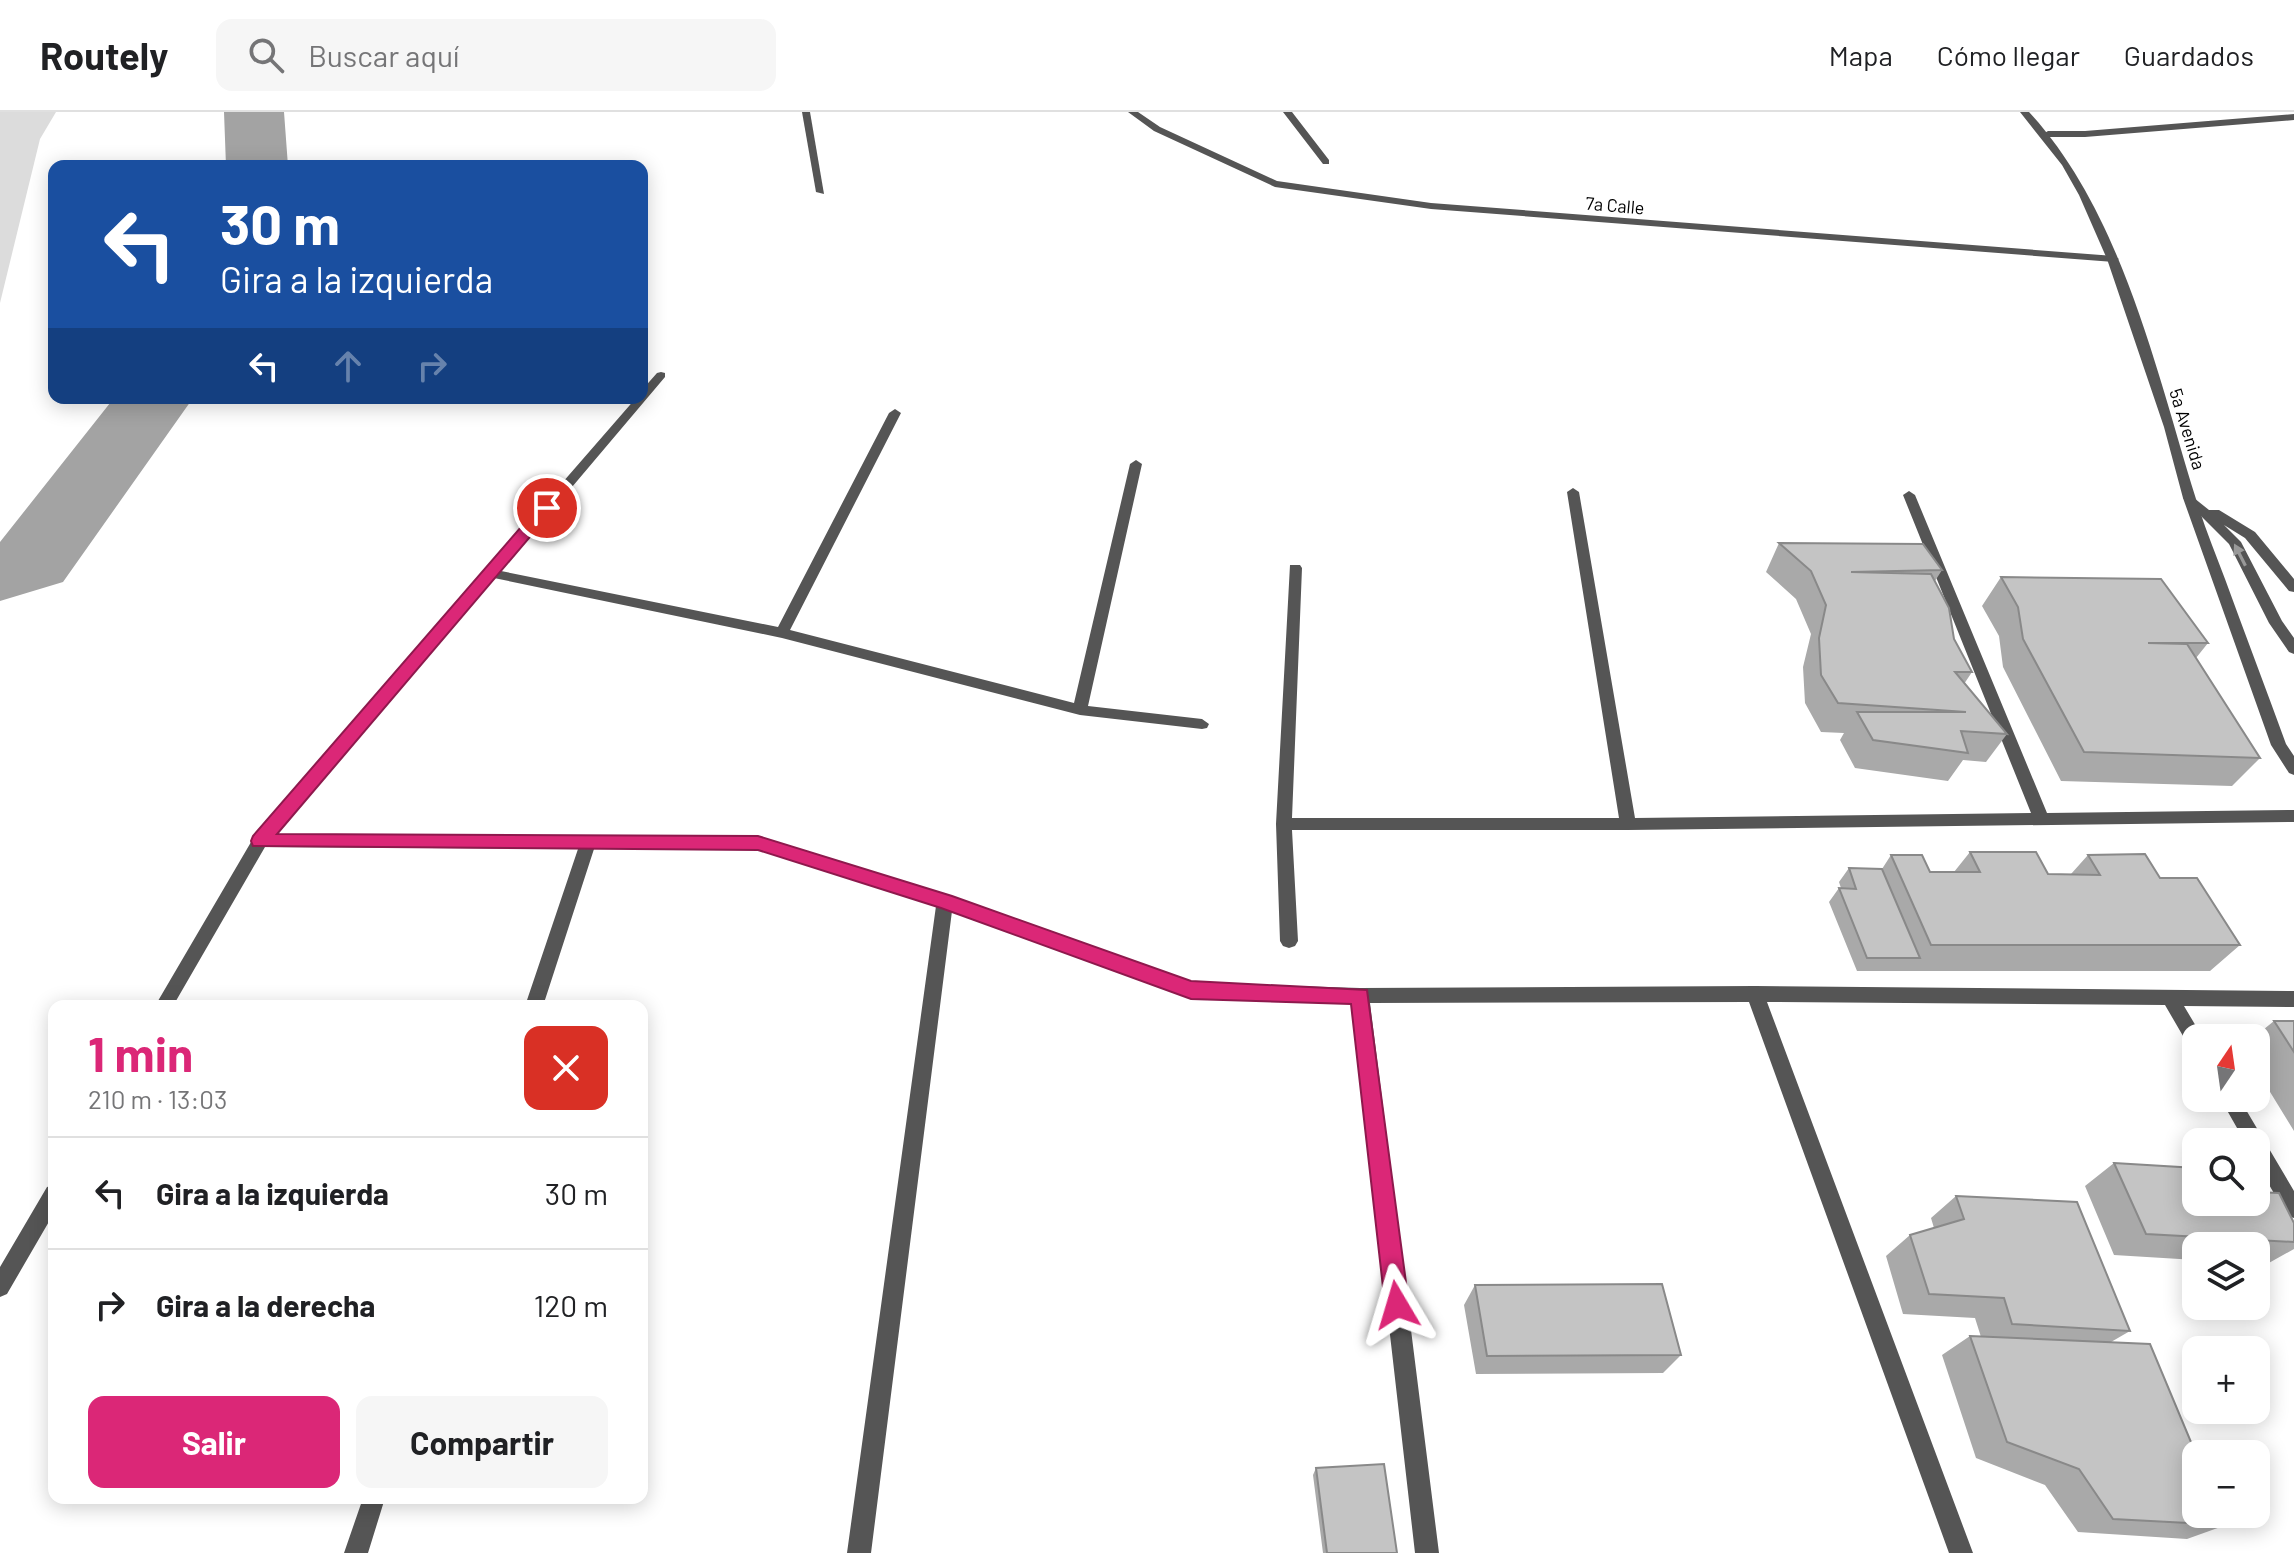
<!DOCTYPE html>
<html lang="es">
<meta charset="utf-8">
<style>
body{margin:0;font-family:Barlow,sans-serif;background:#f6f6f6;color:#202124;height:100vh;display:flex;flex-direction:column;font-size:30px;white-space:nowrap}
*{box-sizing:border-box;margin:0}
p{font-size:26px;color:#757577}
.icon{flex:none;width:44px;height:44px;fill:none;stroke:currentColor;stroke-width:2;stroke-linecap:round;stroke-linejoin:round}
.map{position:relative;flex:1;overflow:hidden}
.drawer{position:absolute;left:48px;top:888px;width:600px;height:504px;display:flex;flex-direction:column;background:#fff;border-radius:16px;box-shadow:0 4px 20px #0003}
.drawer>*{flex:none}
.top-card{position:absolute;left:48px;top:48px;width:600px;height:244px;border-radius:16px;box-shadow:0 4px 20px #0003;background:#1a4fa0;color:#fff;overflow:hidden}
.needle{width:52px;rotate:13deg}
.controls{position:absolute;left:2182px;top:912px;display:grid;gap:16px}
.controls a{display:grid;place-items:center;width:88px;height:88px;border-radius:16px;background:#fff;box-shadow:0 4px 20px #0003;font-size:40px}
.pin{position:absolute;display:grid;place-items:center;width:68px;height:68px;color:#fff;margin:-34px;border:4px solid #fff;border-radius:50%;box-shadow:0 2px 8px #0007}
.me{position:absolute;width:88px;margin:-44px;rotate:353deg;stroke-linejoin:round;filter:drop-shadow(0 0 6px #0008)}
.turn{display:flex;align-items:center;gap:28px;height:168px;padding:0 40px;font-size:36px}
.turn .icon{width:104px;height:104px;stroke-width:2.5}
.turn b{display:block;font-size:56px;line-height:68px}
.lanes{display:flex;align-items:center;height:76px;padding:0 40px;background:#0003;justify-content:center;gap:40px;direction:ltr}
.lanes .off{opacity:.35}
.round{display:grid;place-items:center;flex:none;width:84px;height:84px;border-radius:16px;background:#f6f6f6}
.head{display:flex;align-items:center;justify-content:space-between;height:136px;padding:0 40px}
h1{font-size:48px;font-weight:700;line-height:60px;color:#db2777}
.action{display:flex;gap:16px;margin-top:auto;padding:16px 40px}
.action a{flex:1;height:92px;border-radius:16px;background:#db2777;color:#fff;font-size:32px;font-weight:700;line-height:92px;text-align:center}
.action a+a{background:#f6f6f6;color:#202124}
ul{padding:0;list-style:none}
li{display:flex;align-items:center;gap:24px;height:112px;padding:0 40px;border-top:2px solid #e0e0e0}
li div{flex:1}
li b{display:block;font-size:30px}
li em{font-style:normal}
header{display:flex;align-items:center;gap:48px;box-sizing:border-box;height:112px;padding:0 40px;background:#fff;border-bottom:2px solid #e0e0e0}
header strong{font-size:38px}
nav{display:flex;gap:44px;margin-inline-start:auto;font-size:28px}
.search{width:560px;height:72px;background:#f6f6f6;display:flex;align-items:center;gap:20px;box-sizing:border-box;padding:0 28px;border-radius:16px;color:#757577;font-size:30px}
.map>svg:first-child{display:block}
.green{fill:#dcdcdc}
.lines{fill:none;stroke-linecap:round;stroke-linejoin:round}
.river{fill:#a3a3a3;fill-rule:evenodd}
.service{fill:#555;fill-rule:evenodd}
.minor{fill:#555;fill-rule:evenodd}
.tertiary{fill:#555;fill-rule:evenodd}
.wall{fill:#a9a9a9}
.building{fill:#c4c4c4;stroke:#898989;stroke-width:2}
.oneway{fill:#999}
.route{fill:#db2777;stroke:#8e194d;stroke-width:2}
.labels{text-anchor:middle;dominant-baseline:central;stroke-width:8;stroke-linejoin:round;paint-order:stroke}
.far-street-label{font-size:18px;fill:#000;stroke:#fff}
</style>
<header>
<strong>Routely</strong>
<div class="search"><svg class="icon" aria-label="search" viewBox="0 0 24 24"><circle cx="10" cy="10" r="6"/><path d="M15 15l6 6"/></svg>Buscar aquí</div>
<nav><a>Mapa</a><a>Cómo llegar</a><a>Guardados</a></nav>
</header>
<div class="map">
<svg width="2294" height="1441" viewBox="0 0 2294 1441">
<rect width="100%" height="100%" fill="#fff"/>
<path class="green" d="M0,0H56L40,27L0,191Z"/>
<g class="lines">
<path class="river" d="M224,0H284L288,54H226Z
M114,286H193L63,470L0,489V430Z"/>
<path class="service" d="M802,0H810L824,82L816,80Z"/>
<path class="minor" d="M1128,0H1138L1160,15L1277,69L1431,91L2114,144L2119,147L2114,150L1431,97L1275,75L1154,19Z
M1283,0H1292L1329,48V52H1323Z
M2294,2V8L2085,25H2048L2043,22L2048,19H2085Z
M661,260L665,261V265L501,459L778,515L889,301L895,297L901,301L790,518L1074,591L1130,352L1136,348L1142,352L1088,594L1202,607L1209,612L1207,616L1202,617L1080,603L782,526L494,466L275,723L758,725L951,785L1191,871L1360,876L1755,874L2294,879V895L2184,894L2203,926H2196V938L2190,936L2165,893L1767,890L1973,1441H1949L1749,890L1370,891L1439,1441H1415L1352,891L1191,885L952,799L871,1441H847L936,794L758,737H594L543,894H525L578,737L265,735L173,894H155L254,725L636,286H642V278L657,261Z
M1573,376L1579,380L1635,706L2031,701L1903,383L1909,379L1915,383L2047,701L2294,698V710L1628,718H1292L1298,829L1295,834L1289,836L1283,834L1280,829L1276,712L1290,453H1300L1302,456L1292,706H1619L1567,380Z
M2189,382L2209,398H2219L2255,420L2294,467V480L2289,479L2245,426L2224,413L2241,430L2282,509L2294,526V542L2289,540L2269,511L2229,432L2183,386Z
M2220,986H2239L2294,1079V1106L2287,1104L2256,1050V1030H2245Z
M54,1073V1101L7,1182L0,1185V1155L47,1075Z
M363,1386H385L368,1441H344Z"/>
<path class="tertiary" d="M2020,0H2029C2122,101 2156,258 2196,387C2204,414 2215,440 2225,467C2245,522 2266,577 2286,632L2294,644V663L2289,661L2271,633L2183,386L2164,315L2107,147L2079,83L2062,53Z"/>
</g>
<path class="wall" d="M1779,431L1942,458L1935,469L1954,527L1972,560L1964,572L2007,622L1986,650L1963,648L1948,669L1855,656L1840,628L1844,621L1821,620L1805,591L1803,555L1811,522L1796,487L1766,460Z
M2001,465L2208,531L2196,546L2260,646L2232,674L2061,669L2003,555L1999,524L1982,494Z
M1970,740L2048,762H2071L2088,743L2160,766L2240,833L2210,859H1857L1829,790L1839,776H1841L1839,770L1849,756L1882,757L1891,743L1930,760H1954Z
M2274,909H2294V1019L2256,957V926H2253Z
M2114,1051L2196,1090L2294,1111V1137L2267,1152L2256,1151V1134H2196V1148L2114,1143L2085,1074Z
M1956,1084L2130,1219L2111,1230L2226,1413L2187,1427L2078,1420L2045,1373L1976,1346L1942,1243L1970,1224L1981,1225L1975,1206L1903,1202L1886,1144L1910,1123L1934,1116L1931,1106Z
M1475,1173L1681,1243L1663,1261L1476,1262L1464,1193Z
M1316,1356L1397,1441H1323L1313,1363Z"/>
<path class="building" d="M1779,431L1923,432L1942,458L1851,460L1931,462L1949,496L1954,527L1972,560H1955L2007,622L1961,619L1968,641L1873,628L1857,600H1966L1838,591L1821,563L1819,526L1826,493L1811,459Z
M2001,465L2161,467L2208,531H2148L2187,532L2260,646L2084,640L2023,527L2018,495Z
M1970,740H2036L2048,762L2100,763L2088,743L2145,742L2160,766H2197L2240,833H1931L1891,743H1922L1930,760H1980Z
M1849,756L1882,757L1920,846H1867L1839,776L1856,777Z
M2274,909H2294V940Z
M2114,1051L2196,1056V1090H2256V1080L2279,1081L2294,1111V1130L2146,1122Z
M1956,1084L2077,1090L2130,1219L2012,1212L2004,1186L1929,1182L1910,1123L1964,1107Z
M1662,1172L1681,1243L1487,1244L1475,1173Z
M1970,1224L2150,1232L2196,1342V1402H2221L2226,1413L2113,1407L2079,1357L2007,1330Z
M1384,1352L1397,1441H1327L1316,1356Z"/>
<defs><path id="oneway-solid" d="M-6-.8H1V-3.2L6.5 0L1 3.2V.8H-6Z" transform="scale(2)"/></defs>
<use class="oneway" href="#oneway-solid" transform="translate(2240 443) rotate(-117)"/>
<path class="route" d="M547,391L554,396L552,399L277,722L758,724L952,784L1191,869L1367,878L1409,1193L1405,1202L1397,1205L1388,1202L1385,1193L1351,892L1191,887L941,796L758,738L253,734L251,729L253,724L541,392Z"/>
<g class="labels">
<g class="far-street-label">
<text transform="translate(1615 93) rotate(5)">7a Calle</text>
<text transform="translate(2188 317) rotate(73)">5a Avenida</text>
</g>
</g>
</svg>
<div class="controls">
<a><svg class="needle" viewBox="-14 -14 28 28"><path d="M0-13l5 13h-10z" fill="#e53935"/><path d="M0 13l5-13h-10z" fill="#757577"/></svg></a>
<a><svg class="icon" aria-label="search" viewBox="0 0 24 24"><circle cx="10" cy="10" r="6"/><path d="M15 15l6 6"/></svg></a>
<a><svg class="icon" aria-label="layers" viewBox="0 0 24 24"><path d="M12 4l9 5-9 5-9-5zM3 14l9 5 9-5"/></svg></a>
<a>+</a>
<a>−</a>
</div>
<div class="pin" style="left:547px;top:396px;background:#d93025"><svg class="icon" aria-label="arrive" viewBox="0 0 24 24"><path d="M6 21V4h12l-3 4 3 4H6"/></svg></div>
<svg class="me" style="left:1397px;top:1193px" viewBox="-20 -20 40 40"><path d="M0-17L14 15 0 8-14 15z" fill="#db2777" stroke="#fff" stroke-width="4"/></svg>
<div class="top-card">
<div class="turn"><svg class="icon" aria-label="left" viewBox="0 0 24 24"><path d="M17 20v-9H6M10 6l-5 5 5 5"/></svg><div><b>30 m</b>Gira a la izquierda</div></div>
<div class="lanes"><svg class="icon" aria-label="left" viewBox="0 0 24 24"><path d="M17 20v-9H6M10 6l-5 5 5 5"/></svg><svg class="icon off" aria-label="ahead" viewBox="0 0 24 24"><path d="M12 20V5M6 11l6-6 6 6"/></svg><svg class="icon off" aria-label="right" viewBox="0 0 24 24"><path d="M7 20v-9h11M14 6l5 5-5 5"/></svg></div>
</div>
<section class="drawer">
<div class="head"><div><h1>1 min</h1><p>210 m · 13:03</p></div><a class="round" style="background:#d93025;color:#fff"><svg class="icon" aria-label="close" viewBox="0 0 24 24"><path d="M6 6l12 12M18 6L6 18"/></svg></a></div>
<ul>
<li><svg class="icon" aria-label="left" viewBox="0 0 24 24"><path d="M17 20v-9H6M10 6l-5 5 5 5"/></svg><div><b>Gira a la izquierda</b></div><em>30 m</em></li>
<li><svg class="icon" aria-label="right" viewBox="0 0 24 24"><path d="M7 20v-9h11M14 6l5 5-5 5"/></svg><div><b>Gira a la derecha</b></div><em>120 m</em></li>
</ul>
<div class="action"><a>Salir</a><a>Compartir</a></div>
</section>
</div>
